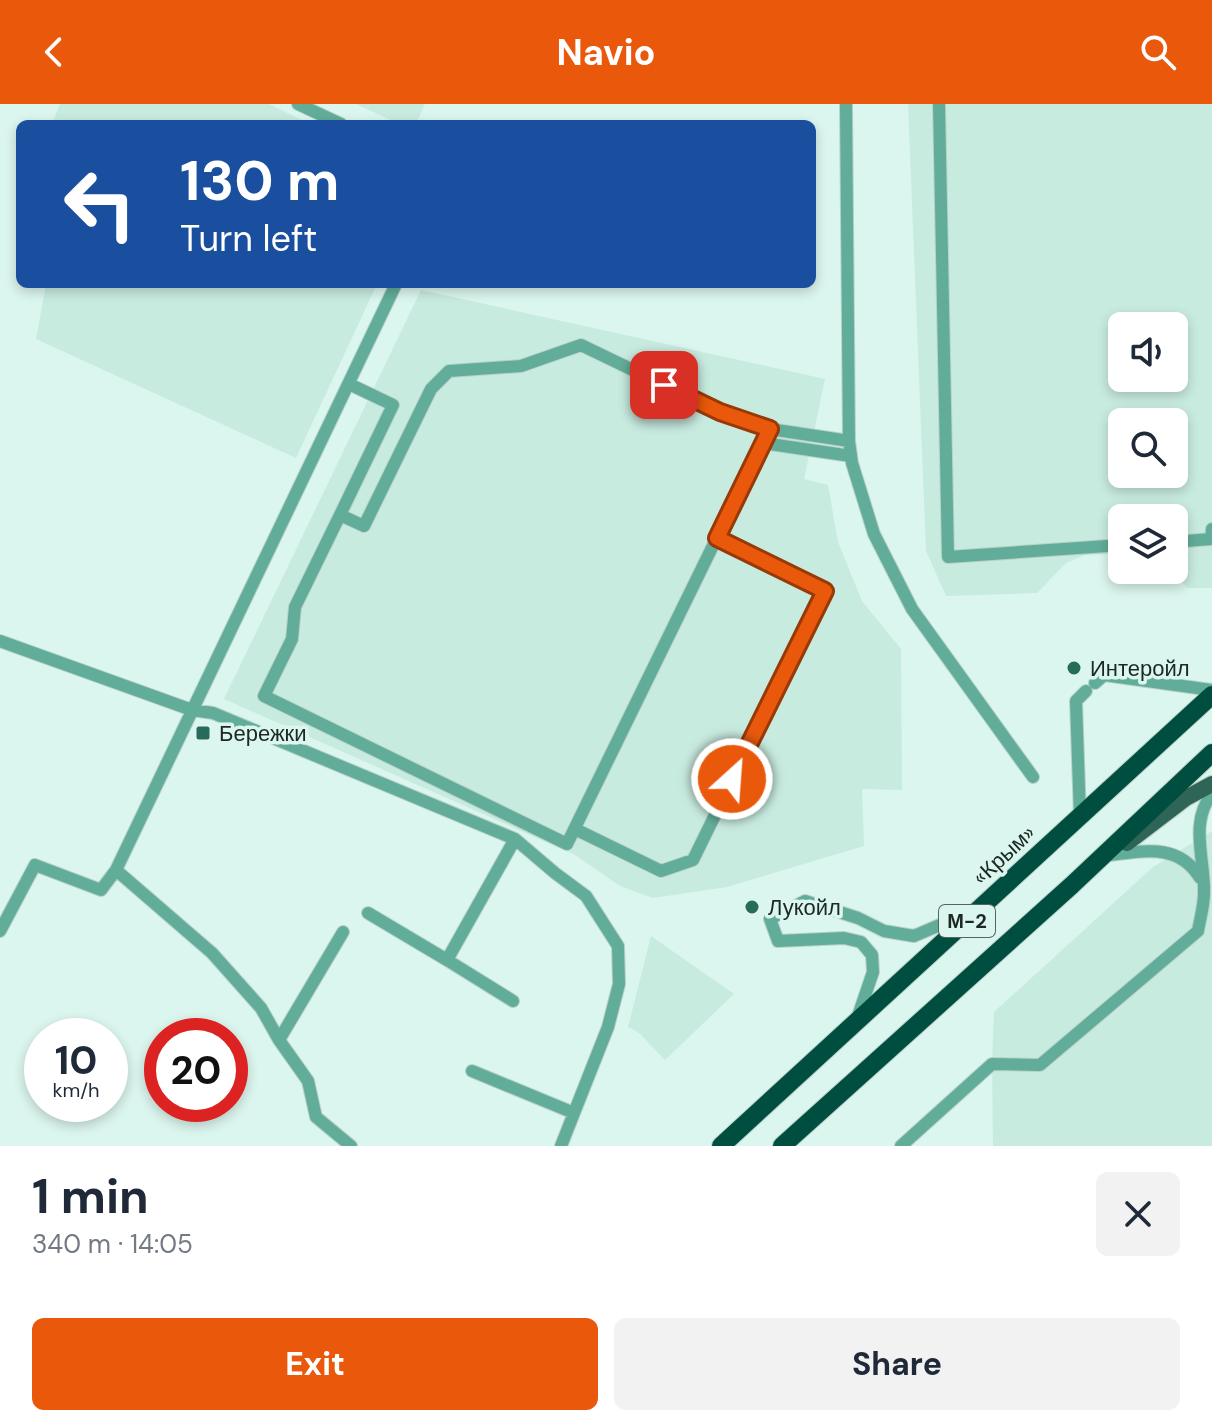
<!DOCTYPE html>
<meta charset="utf-8">
<style>
body{margin:0;font-family:"DM Sans",sans-serif;background:#f2f2f3;color:#1f2937;height:100vh;display:flex;flex-direction:column;font-size:30px;white-space:nowrap}
*{box-sizing:border-box;margin:0}
p{font-size:26px;color:#747a83}
.icon{flex:none;width:44px;height:44px;fill:none;stroke:currentColor;stroke-width:2;stroke-linecap:round;stroke-linejoin:round}
.map{position:relative;height:1042px;overflow:hidden}
.drawer{display:flex;flex-direction:column;background:#fff;flex:1}
.drawer>*{flex:none}
.top-card{position:absolute;left:16px;top:16px;width:800px;height:168px;border-radius:12px;box-shadow:0 4px 12px #0003;background:#1a4fa0;color:#fff;overflow:hidden}
.fabs{position:absolute;left:1108px;top:208px;display:grid;gap:16px}
.fabs a{display:grid;place-items:center;width:80px;height:80px;border-radius:12px;background:#fff;box-shadow:0 4px 12px #0003;font-size:40px}
.speed{position:absolute;left:24px;top:914px;display:flex;gap:16px;font-size:40px;font-weight:700;text-align:center}
.speed>*{display:grid;place-content:center;width:104px;height:104px;border-radius:50%;background:#fff;box-shadow:0 4px 12px #0003;line-height:1}
.speed small{font-size:20px;font-weight:400}
.speed .limit{border:12px solid #d22;background:#fff;color:#111}
.pin{position:absolute;display:grid;place-items:center;width:68px;height:68px;color:#fff;margin:-34px;border-radius:16px;box-shadow:0 4px 12px #0006}
.me{position:absolute;width:88px;margin:-44px;rotate:26deg;stroke-linejoin:round;filter:drop-shadow(0 0 6px #0008)}
.turn{display:flex;align-items:center;gap:28px;height:168px;padding:0 32px;font-size:36px}
.turn .icon{width:104px;height:104px;stroke-width:2.5}
.turn b{display:block;font-size:56px;line-height:68px}
.round{display:grid;place-items:center;flex:none;width:84px;height:84px;border-radius:12px;background:#f2f2f3}
.overview{display:flex;align-items:center;justify-content:space-between;height:136px;padding:0 32px}
h1{font-size:48px;font-weight:700;line-height:60px}
.primary-button{display:flex;gap:16px;margin-top:auto;padding:16px 32px}
.primary-button a{flex:1;height:92px;border-radius:12px;background:#ea580c;color:#fff;font-size:32px;font-weight:700;line-height:92px;text-align:center}
.primary-button a+a{background:#f2f2f3;color:#1f2937}
header{display:flex;justify-content:space-between;align-items:center;height:104px;padding:0 32px;background:#ea580c;color:#fff;font-size:36px;font-weight:700}
.map>svg:first-child{display:block}
.built{fill:#c8ebe0;fill-rule:evenodd}
.lines{fill:none;stroke-linecap:round;stroke-linejoin:round}
.minor-casing{stroke:#b9d1c9;stroke-width:14}
.major-casing{stroke:#b9d1c9;stroke-width:18}
.highway-casing{stroke:#b9d1c9;stroke-width:20}
.minor{stroke:#62ad99;stroke-width:12}
.major{stroke:#2f6557;stroke-width:16}
.highway{stroke:#004e3f;stroke-width:18}
.route-casing{stroke:#983908;stroke-width:20}
.route{stroke:#ea580c;stroke-width:14}
.poi-dot{fill:#296b5b;stroke:#dbf6ee;stroke-width:3}
.labels{text-anchor:middle;dominant-baseline:central;stroke-width:7;stroke-linejoin:round;paint-order:stroke}
.shield{fill:#dbf6ee;stroke:#566560;stroke-width:2}
.shield-label{font-size:20px;font-weight:bold;fill:#1d2723}
.poi-label{font-size:22px;fill:#1d2723;stroke:#dbf6ee;text-anchor:start}
.street-label{font-size:22px;fill:#1d2723;stroke:#dbf6ee}
</style>
<header><svg class="icon" aria-label="back" viewBox="0 0 24 24"><path d="M15 5l-7 7 7 7"/></svg>Navio<svg class="icon" aria-label="search" viewBox="0 0 24 24"><circle cx="10" cy="10" r="6"/><path d="M15 15l6 6"/></svg></header>
<div class="map">
<svg width="1212" height="1042" viewBox="0 0 1212 1042">
<rect width="100%" height="100%" fill="#dbf6ee"/>
<path class="built" d="M60,0H269L310,20H52Z
M356,0H425L416,20H399Z
M908,0H1212V484H1188L1169,466H1174V414H1122V450L1085,451L1066,459L1037,489L946,492L926,447ZM1122,222H1174V274H1122ZM1122,318H1174V370H1122Z
M46,180H377L296,354L36,235Z
M421,186L825,275L804,375L828,381L838,438L862,497L901,545L902,686L862,685L864,742L727,783L653,794L620,782L575,751L224,595Z
M1212,727V1042H993L992,960L994,908L1153,763Z
M651,832L734,890L665,956L639,929L628,923Z"/>
<g class="lines">
<g class="minor-casing">
<path id="minor" d="M298,0L341,20
M846,0L849,337L852,359L874,430L912,505L1033,673
M939,0L948,453L1122,441
M349,280L393,301L340,411L364,422L431,285L449,267L521,262L581,241L720,308L770,325L849,337
M763,339L851,352
M340,411L295,503L292,535L264,592L567,740L770,325
M1174,438L1211,435L1212,425
M0,537L192,606L213,609L515,735L555,769L586,792L618,842L619,880L608,923L561,1042
M1095,579L1104,571L1212,586
M1080,713L1076,597L1086,587
M575,725L661,767L693,756L825,487L717,434
M1110,751C1145,747 1179,739 1200,774
M116,766L212,849L261,904L279,936L308,977L316,1013L351,1042
M368,809L447,856
M0,827L35,761L101,786L116,766L396,180
M513,897L447,856L515,735
M857,915L873,868L872,851L861,838L844,834L778,837L770,815L805,797L858,814L884,827L914,832L970,808
M279,936L343,828
M472,967L574,1009
M901,1042L992,960L1040,961L1198,827C1200,815 1204,802 1204,789C1205,756 1189,718 1212,690"/>
</g>
<g class="major-casing">
<path id="major" d="M1127,739L1186,694L1212,680"/>
</g>
<g class="highway-casing">
<path id="highway" d="M721,1042L1212,591
M782,1042L1072,781L1212,649"/>
</g>
<use href="#minor" class="minor"/>
<use href="#major" class="major"/>
<use href="#highway" class="highway"/>
</g>
<g class="lines">
<g class="route-casing">
<path id="route" d="M664,281L720,308L770,325L717,434L825,487L732,675"/>
</g>
<use href="#route" class="route"/>
</g>
<g class="poi-dot">
<circle cx="1074" cy="564" r="8"/>
<rect x="195" y="621" width="16" height="16" rx="4"/>
<circle cx="752" cy="803" r="8"/>
</g>
<g class="labels">
<rect class="shield" x="939" y="801" width="56" height="32" rx="6"/>
<g class="shield-label">
<text x="967" y="817">М-2</text>
</g>
<g class="poi-label">
<text x="1090" y="564">Интеройл</text>
<text x="219" y="629">Бережки</text>
<text x="768" y="803">Лукойл</text>
</g>
<g class="street-label">
<text transform="translate(1004 751) rotate(-43)">«Крым»</text>
</g>
</g>
</svg>
<div class="fabs">
<a><svg class="icon" aria-label="sound" viewBox="0 0 24 24"><path d="M4 9h4l5-4v14l-5-4H4zM17 9q2 3 0 6"/></svg></a>
<a><svg class="icon" aria-label="search" viewBox="0 0 24 24"><circle cx="10" cy="10" r="6"/><path d="M15 15l6 6"/></svg></a>
<a><svg class="icon" aria-label="layers" viewBox="0 0 24 24"><path d="M12 4l9 5-9 5-9-5zM3 14l9 5 9-5"/></svg></a>
</div>
<div class="speed"><div>10<small>km/h</small></div><div class="limit">20</div></div>
<div class="pin" style="left:664px;top:281px;background:#d93025"><svg class="icon" aria-label="arrive" viewBox="0 0 24 24"><path d="M6 21V4h12l-3 4 3 4H6"/></svg></div>
<svg class="me" style="left:732px;top:675px" viewBox="-20 -20 40 40"><circle r="17" fill="#ea580c" stroke="#fff" stroke-width="3"/><path d="M0-11L8 9 0 5-8 9z" fill="#fff"/></svg>
<div class="top-card">
<div class="turn"><svg class="icon" aria-label="left" viewBox="0 0 24 24"><path d="M17 20v-9H6M10 6l-5 5 5 5"/></svg><div><b>130 m</b>Turn left</div></div>
</div>
</div>
<section class="drawer">
<div class="overview"><div><h1>1 min</h1><p>340 m · 14:05</p></div><a class="round"><svg class="icon" aria-label="close" viewBox="0 0 24 24"><path d="M6 6l12 12M18 6L6 18"/></svg></a></div>
<div class="primary-button"><a>Exit</a><a>Share</a></div>
</section>
